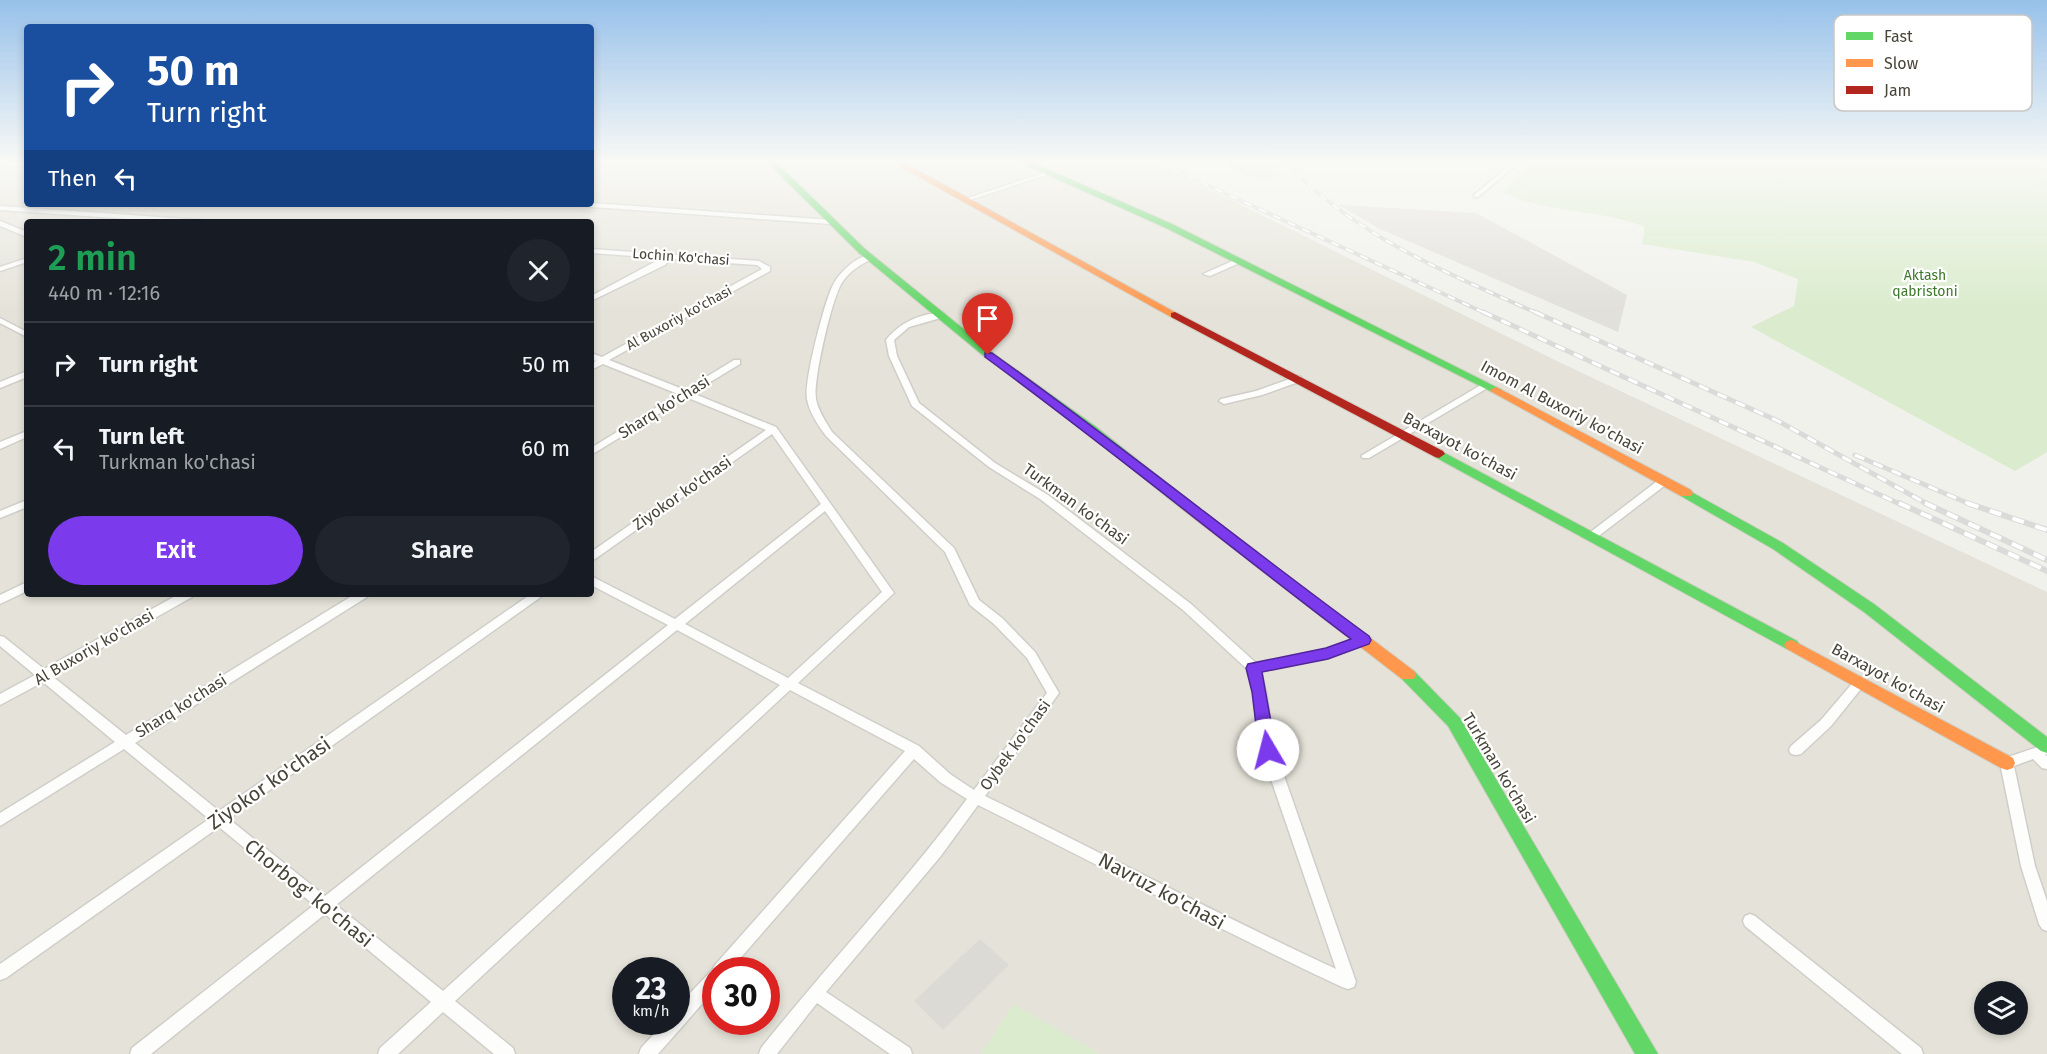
<!DOCTYPE html>
<meta charset="utf-8">
<style>
body{margin:0;font-family:"Fira Sans",sans-serif;background:#20242c;color:#f1f3f6;height:100vh;display:flex;flex-direction:column;font-size:22px;white-space:nowrap}
*{box-sizing:border-box;margin:0}
p{font-size:20px;color:#9ea1a6}
.icon{flex:none;width:33px;height:33px;fill:none;stroke:currentColor;stroke-width:2;stroke-linecap:round;stroke-linejoin:round}
.map{position:relative;flex:1;overflow:hidden}
.side{position:absolute;left:24px;top:219px;width:570px;height:378px;display:flex;flex-direction:column;background:#171b24;border-radius:6px;box-shadow:0 3px 9px #0003}
.side>*{flex:none}
.banner{position:absolute;left:24px;top:24px;width:570px;height:183px;border-radius:6px;box-shadow:0 3px 9px #0003;background:#1a4fa0;color:#fff;overflow:hidden}
.buttons{position:absolute;left:1974px;top:981px;display:grid;gap:12px}
.buttons a{display:grid;place-items:center;width:54px;height:54px;border-radius:50%;background:#171b24;box-shadow:0 3px 9px #0003;font-size:30px}
.speed{position:absolute;left:612px;top:957px;display:flex;gap:12px;font-size:30px;font-weight:700;text-align:center}
.speed>*{display:grid;place-content:center;width:78px;height:78px;border-radius:50%;background:#171b24;box-shadow:0 3px 9px #0003;line-height:1}
.speed small{font-size:15px;font-weight:400}
.speed .limit{border:9px solid #d22;background:#fff;color:#111}
.pin{position:absolute;display:grid;place-items:center;width:51px;height:51px;color:#fff;margin:-62px -26px;border-radius:50% 50% 50% 0;rotate:-45deg;box-shadow:0 0 6px #0007}
.pin .icon{rotate:45deg}
.me{position:absolute;width:66px;margin:-33px;rotate:352deg;stroke-linejoin:round;filter:drop-shadow(0 0 4px #0008)}
.turn{display:flex;align-items:center;gap:21px;height:126px;padding:0 24px;font-size:27px}
.turn .icon{width:78px;height:78px;stroke-width:2.5}
.turn b{display:block;font-size:42px;line-height:51px}
.then{display:flex;align-items:center;height:57px;padding:0 24px;background:#0003;gap:12px;font-size:22px}
.round{display:grid;place-items:center;flex:none;width:63px;height:63px;border-radius:32px;background:#20242c}
.overview{display:flex;align-items:center;justify-content:space-between;height:102px;padding:0 24px}
h1{font-size:36px;font-weight:600;line-height:45px;color:#1e9e55}
.button{display:flex;gap:12px;margin-top:auto;padding:12px 24px}
.button a{flex:1;height:69px;border-radius:36px;background:#7c3aed;color:#fff;font-size:24px;font-weight:600;line-height:69px;text-align:center}
.button a+a{background:#20242c;color:#f1f3f6}
ul{padding:0;list-style:none}
li{display:flex;align-items:center;gap:18px;height:84px;padding:0 24px;border-top:2px solid #363941}
li div{flex:1}
li b{display:block;font-size:22px}
li em{font-style:normal}
.map>svg:first-child{display:block}
.residential{fill:#e5e3d9;fill-rule:evenodd}
.industrial{fill:#e2e0da}
.green{fill:#daeccd}
.building{fill:#dbdad4}
.lines{fill:none;stroke-linecap:round;stroke-linejoin:round}
.street-casing{stroke:#cfcec9;stroke-width:3}
.fast-casing{stroke:#d0cec3;stroke-width:2}
.slow-casing{stroke:#d0cec3;stroke-width:2}
.jam-casing{stroke:#d0cec3;stroke-width:2}
.street{fill:#fdfdfc;fill-rule:evenodd}
.fast{fill:#63d668;fill-rule:evenodd}
.slow{fill:#ff974d;fill-rule:evenodd}
.jam{fill:#b3261e;fill-rule:evenodd}
.rail-far2-casing{stroke:#dadad9;stroke-width:4}
.rail-far1-casing{stroke:#dadad9;stroke-width:5}
.rail-casing{stroke:#dadad9;stroke-width:6}
.rail-far2{stroke:#fff;stroke-width:2;stroke-dasharray:8;stroke-linecap:butt}
.rail-far1{stroke:#fff;stroke-width:3;stroke-dasharray:10;stroke-linecap:butt}
.rail{stroke:#fff;stroke-width:4;stroke-dasharray:12;stroke-linecap:butt}
.route{fill:#7c3aed;stroke:#51269a;stroke-width:1.5}
.labels{text-anchor:middle;dominant-baseline:central;stroke-width:4.5;stroke-linejoin:round;paint-order:stroke}
.far-street-label{font-size:14px;fill:#484438;stroke:#fff}
.far-park-label{font-size:14px;fill:#3e782c;stroke:#fff}
.street-label{font-size:16px;fill:#484438;stroke:#fff}
.near-street-label{font-size:20px;fill:#484438;stroke:#fff}
.key{fill:#fff;stroke:#c8c7c3;stroke-width:1.5}
.key-label{font-size:16px;fill:#484438}
</style>
<div class="map">
<svg width="2047" height="1054" viewBox="0 0 2047 1054">
<rect width="100%" height="100%" fill="#f1f1ec"/>
<path class="residential" d="M0,162H27V204H591V162H1154L1559,362L2047,592V1054H0ZM27,222H591V594H27ZM626,970H676V1022H626ZM716,970H766V1022H716ZM1984,992H2018V1024H1984Z"/>
<path class="industrial" d="M1217,162H1269L1281,175L1261,181Z
M1339,205L1476,213L1627,295L1618,332L1378,228Z"/>
<path class="green" d="M1534,162H2024L2047,169V452L2015,471L1751,327L1794,306L1798,279L1754,262L1642,244L1645,227C1599,208 1547,214 1503,192Z
M1013,1004L1100,1054H981Z"/>
<path class="building" d="M980,939L1009,965L943,1030L914,1001Z"/>
<g class="lines">
<g class="street-casing">
<path id="street" d="M0,162L27,163V167L0,165Z
M1513,162H1520L1478,197H1474V195Z
M1047,172L1052,173L967,201L962,200Z
M591,203L831,220L835,222L831,224L579,206L576,204Z
M0,206L202,220L206,222H172L0,210Z
M0,221L27,232V237L0,226Z
M591,249L759,261L770,267V271L609,360L685,390L734,360H740V364L692,393L776,427L894,593L798,683L919,746L950,774L974,790L1047,693L1027,658L994,624L970,605L945,552L826,436C818,425 809,412 807,399C804,381 824,303 833,285C839,273 857,255 872,255V259C861,264 850,271 843,281C832,296 813,381 816,399C818,411 826,422 832,432L954,548L979,600L1002,618L1035,652L1059,693L985,796C1102,853 1217,914 1336,969L1261,750L1254,692L1248,670L1183,610L1040,499L989,467L912,406L889,356L886,340C899,323 922,312 944,313V317L909,327L894,340L897,356L919,403L995,463L1048,495L1191,604L1256,663L1326,649L1359,637H1367L1369,640L1367,643L1328,657L1261,671L1266,692L1275,750L1356,982L1354,987L1348,989L1342,987C1219,930 1100,865 978,805L940,857L826,992L910,1048L912,1054H890L817,1003L777,1054H759L761,1048C828,964 903,885 967,799L940,782L914,759L730,970H716V988L658,1054H639L641,1048L665,1022H676V1008L712,970L715,965L905,751L790,690L455,1001L513,1048L515,1054H494L443,1012L398,1054H378L380,1048L431,1002L325,914L151,1054H130L132,1048L314,905L219,827L6,978L0,980V964L209,819L124,749L0,826V813L115,742L43,682L0,705V694L35,675L0,646V636L4,637L44,669L179,594H194L192,597L52,676L126,735L355,594H369L367,597L135,743L219,811L531,594H545L229,819L325,896L668,625L591,585V576L675,619L821,504L772,434L595,559L591,561V552L766,430L686,397L591,455V448L678,394L603,364L591,370V363L596,361L591,359V353L602,357L762,269L757,265L670,259L665,265L591,301V296L662,258L591,253ZM825,511L882,592L788,678L685,624ZM677,630L780,685L443,991L336,905Z
M27,258V262L0,271V267Z
M1237,259L1244,261L1210,276L1203,274Z
M0,318L27,332V337L0,323Z
M27,371V377L0,388V382Z
M1298,376L1301,377V381L1262,395L1224,404L1219,401L1221,399L1256,391Z
M1486,382L1490,385L1489,387L1369,458H1363L1361,456Z
M27,431V437L0,449V442Z
M1664,478L1669,481L1668,483L1596,538H1588L1587,536L1588,534L1660,479Z
M27,500V507L0,518V511Z
M27,582V591L0,604V595Z
M1860,677L1864,679L1866,682L1864,685L1831,726L1801,754L1796,755L1791,754L1789,750L1791,746L1821,720L1856,679Z
M2047,744V754L2045,755L2047,756V769L2042,768L2033,759L2014,766L2035,866L2047,901V931L2042,929L2039,924L2021,866L2000,763L2002,759Z
M1750,914L1755,916L1921,1048L1923,1054H1902L1745,926L1743,921L1745,916Z"/>
</g>
<g class="fast-casing">
<path id="fast" d="M767,162H776L865,249L993,353L1095,426L1192,503L1194,506L1192,509H1182L1087,432L985,357L859,253Z
M1019,162H1031L1172,224L1502,390L1500,392H1492L1166,228Z
M1439,450L1797,641L1800,645L1797,649H1787L1435,457L1433,454Z
M1686,489L1783,543L1874,604L2047,737V753L2041,751L1864,612L1773,549L1681,496L1679,493L1681,490Z
M1408,669L1414,671L1460,718L1658,1054H1635L1448,726L1402,679L1400,675L1402,671Z"/>
</g>
<g class="slow-casing">
<path id="slow" d="M892,162H903L1180,315L1179,317H1171Z
M1496,387L1691,490L1693,493L1691,496H1681L1492,392L1490,390Z
M1187,502L1192,503L1414,671L1416,675L1414,679H1402L1182,509L1180,506L1182,503Z
M1792,640L2013,758L2015,763L2013,768L2007,770L2001,768L1787,649L1784,645L1787,641Z"/>
</g>
<g class="jam-casing">
<path id="jam" d="M1175,312L1443,451L1445,454L1439,458L1435,457L1171,317V313Z"/>
</g>
<use href="#street" class="street"/>
<use href="#fast" class="fast"/>
<use href="#slow" class="slow"/>
<use href="#jam" class="jam"/>
<g class="rail-far2-casing">
<path id="rail-far2" d="M1157,162L1487,314
M1285,162C1355,236 1447,273 1539,314"/>
</g>
<g class="rail-far1-casing">
<path id="rail-far1" d="M1483,312L1902,505
M1535,312L1778,421L1929,505
M1855,455L1972,505"/>
</g>
<g class="rail-casing">
<path id="rail" d="M1899,503L2047,571
M1925,503L2047,560
M1967,503L2047,530"/>
</g>
<use href="#rail-far2" class="rail-far2"/>
<use href="#rail-far1" class="rail-far1"/>
<use href="#rail" class="rail"/>
</g>
<linearGradient id="sky" x2="0" y2="1"><stop stop-color="#97c1ea"/><stop offset="0.52" stop-color="#f9f9f6"/><stop offset="1" stop-color="#f9f9f6" stop-opacity="0"/></linearGradient>
<rect width="2047" height="310" fill="url(#sky)"/>
<path class="route" d="M985,353H992C1120,444 1242,543 1369,636L1371,640L1369,644L1328,659L1262,672L1276,750L1274,755H1262L1259,750L1252,692L1246,668L1248,664L1326,648L1351,639C1228,546 1109,448 985,357Z"/>
<g class="labels">
<g class="far-street-label">
<text transform="translate(681 257) rotate(4)">Lochin Ko'chasi</text>
<text transform="translate(679 318) rotate(-29)">Al Buxoriy ko'chasi</text>
</g>
<g class="far-park-label">
<text x="1925" y="275">Aktash<tspan x="1925" dy="16">qabristoni</tspan></text>
</g>
<g class="street-label">
<text transform="translate(664 407) rotate(-32)">Sharq ko'chasi</text>
<text transform="translate(1562 407) rotate(28)">Imom Al Buxoriy ko'chasi</text>
<text transform="translate(1460 446) rotate(28)">Barxayot ko'chasi</text>
<text transform="translate(682 493) rotate(-35)">Ziyokor ko'chasi</text>
<text transform="translate(1076 504) rotate(36)">Turkman ko'chasi</text>
<text transform="translate(94 647) rotate(-30)">Al Buxoriy ko'chasi</text>
<text transform="translate(1888 678) rotate(29)">Barxayot ko'chasi</text>
<text transform="translate(181 706) rotate(-32)">Sharq ko'chasi</text>
<text transform="translate(1015 745) rotate(-54)">Oybek ko'chasi</text>
<text transform="translate(1499 768) rotate(59)">Turkman ko'chasi</text>
</g>
<g class="near-street-label">
<text transform="translate(269 783) rotate(-35)">Ziyokor ko'chasi</text>
<text transform="translate(1162 891) rotate(28)">Navruz ko'chasi</text>
<text transform="translate(309 893) rotate(39)">Chorbog' ko'chasi</text>
</g>
</g>
<rect x="1834" y="15" width="198" height="96" rx="9" class="key"/>
<rect x="1846" y="32" width="27" height="8" fill="#63d668"/>
<rect x="1846" y="59" width="27" height="8" fill="#ff974d"/>
<rect x="1846" y="86" width="27" height="8" fill="#b3261e"/>
<g class="key-label">
<text x="1884" y="42">Fast</text>
<text x="1884" y="69">Slow</text>
<text x="1884" y="96">Jam</text>
</g>
</svg>
<div class="buttons">
<a><svg class="icon" aria-label="layers" viewBox="0 0 24 24"><path d="M12 4l9 5-9 5-9-5zM3 14l9 5 9-5"/></svg></a>
</div>
<div class="speed"><div>23<small>km/h</small></div><div class="limit">30</div></div>
<div class="pin" style="left:988px;top:355px;background:#d93025"><svg class="icon" aria-label="arrive" viewBox="0 0 24 24"><path d="M6 21V4h12l-3 4 3 4H6"/></svg></div>
<svg class="me" style="left:1268px;top:750px" viewBox="-20 -20 40 40"><circle r="19" fill="#fff"/><path d="M0-13L10 11 0 6-10 11z" fill="#7c3aed"/></svg>
<div class="banner">
<div class="turn"><svg class="icon" aria-label="right" viewBox="0 0 24 24"><path d="M7 20v-9h11M14 6l5 5-5 5"/></svg><div><b>50 m</b>Turn right</div></div>
<div class="then">Then<svg class="icon" aria-label="left" viewBox="0 0 24 24"><path d="M17 20v-9H6M10 6l-5 5 5 5"/></svg></div>
</div>
<section class="side">
<div class="overview"><div><h1>2 min</h1><p>440 m · 12:16</p></div><a class="round"><svg class="icon" aria-label="close" viewBox="0 0 24 24"><path d="M6 6l12 12M18 6L6 18"/></svg></a></div>
<ul>
<li><svg class="icon" aria-label="right" viewBox="0 0 24 24"><path d="M7 20v-9h11M14 6l5 5-5 5"/></svg><div><b>Turn right</b></div><em>50 m</em></li>
<li><svg class="icon" aria-label="left" viewBox="0 0 24 24"><path d="M17 20v-9H6M10 6l-5 5 5 5"/></svg><div><b>Turn left</b><p>Turkman ko'chasi</p></div><em>60 m</em></li>
</ul>
<div class="button"><a>Exit</a><a>Share</a></div>
</section>
</div>
